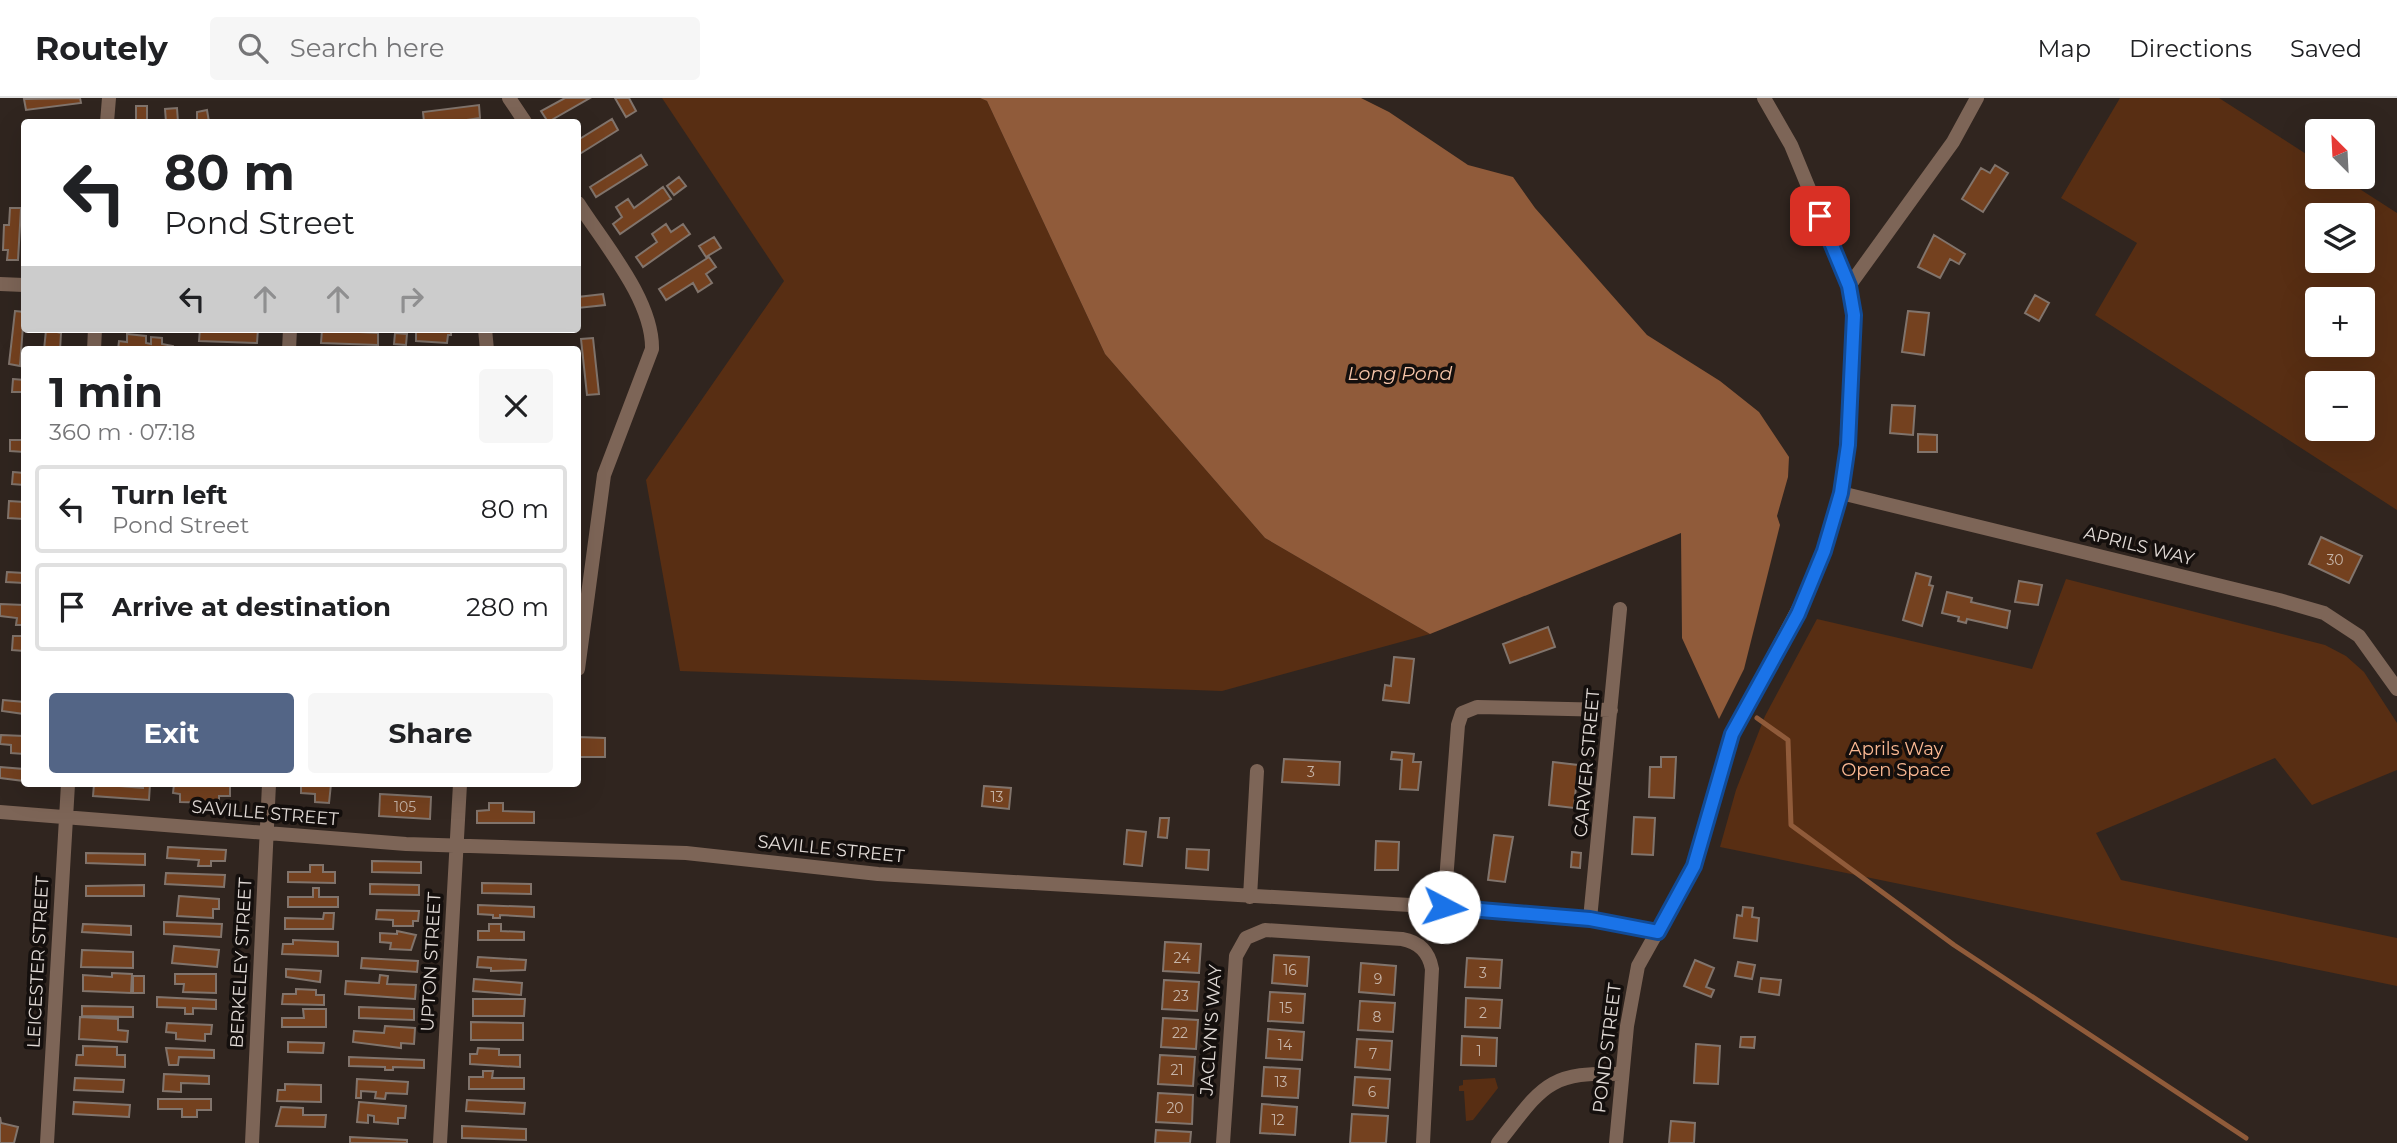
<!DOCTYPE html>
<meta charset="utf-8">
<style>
body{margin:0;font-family:Montserrat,sans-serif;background:#f6f6f6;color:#202124;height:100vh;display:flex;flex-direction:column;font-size:26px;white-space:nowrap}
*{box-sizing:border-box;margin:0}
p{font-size:23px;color:#757577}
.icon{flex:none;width:38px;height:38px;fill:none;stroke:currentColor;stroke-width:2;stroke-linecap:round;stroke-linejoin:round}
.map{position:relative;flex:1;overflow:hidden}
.drawer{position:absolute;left:21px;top:248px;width:560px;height:441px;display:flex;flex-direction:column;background:#fff;border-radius:7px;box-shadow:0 7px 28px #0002}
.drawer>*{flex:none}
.top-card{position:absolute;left:21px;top:21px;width:560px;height:214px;border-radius:7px;box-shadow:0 7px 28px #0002;background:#fff;color:#202124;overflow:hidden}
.needle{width:46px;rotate:336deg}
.controls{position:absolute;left:2305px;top:21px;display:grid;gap:14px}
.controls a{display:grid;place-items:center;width:70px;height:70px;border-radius:7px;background:#fff;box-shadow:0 7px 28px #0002;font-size:35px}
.pin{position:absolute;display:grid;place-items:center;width:60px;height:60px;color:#fff;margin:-30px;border-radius:14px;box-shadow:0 4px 10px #0006}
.me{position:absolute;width:77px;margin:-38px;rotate:95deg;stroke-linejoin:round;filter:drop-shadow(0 0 5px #0008)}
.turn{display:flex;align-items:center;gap:24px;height:147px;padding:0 28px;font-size:32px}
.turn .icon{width:91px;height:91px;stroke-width:2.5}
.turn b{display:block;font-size:49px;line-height:60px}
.lanes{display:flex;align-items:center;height:66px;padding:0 28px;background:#0003;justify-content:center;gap:35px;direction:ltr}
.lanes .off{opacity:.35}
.round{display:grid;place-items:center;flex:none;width:74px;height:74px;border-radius:7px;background:#f6f6f6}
.summary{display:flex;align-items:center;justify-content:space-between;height:119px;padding:0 28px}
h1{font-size:42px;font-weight:700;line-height:52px}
.action{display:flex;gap:14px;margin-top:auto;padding:14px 28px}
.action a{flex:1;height:80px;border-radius:7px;background:#536586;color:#fff;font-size:28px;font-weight:700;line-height:80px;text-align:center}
.action a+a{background:#f6f6f6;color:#202124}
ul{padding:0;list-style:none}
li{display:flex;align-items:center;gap:21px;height:88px;margin:0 14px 10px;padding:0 14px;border:4px solid #e0e0e0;border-radius:7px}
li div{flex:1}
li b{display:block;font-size:26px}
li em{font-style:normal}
header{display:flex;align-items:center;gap:42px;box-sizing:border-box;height:98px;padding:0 35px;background:#fff;border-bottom:2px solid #e0e0e0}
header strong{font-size:33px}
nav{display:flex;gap:38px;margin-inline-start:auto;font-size:24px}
.search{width:490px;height:63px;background:#f6f6f6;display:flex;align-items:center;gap:18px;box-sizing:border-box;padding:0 24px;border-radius:7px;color:#757577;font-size:26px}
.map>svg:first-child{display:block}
.green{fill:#582e13;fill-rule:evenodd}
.water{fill:#905b3a}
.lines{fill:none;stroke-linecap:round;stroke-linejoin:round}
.stream{stroke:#905b3a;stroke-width:5}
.building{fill:#74411f;stroke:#81746c;stroke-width:2}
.minor{stroke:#7d6557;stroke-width:14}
.tertiary{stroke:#7d6557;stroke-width:14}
.route-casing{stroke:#114b97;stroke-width:18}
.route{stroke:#1a73e8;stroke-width:12}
.labels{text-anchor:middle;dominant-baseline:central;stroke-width:7;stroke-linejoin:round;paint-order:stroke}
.number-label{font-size:14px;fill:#c6b4a8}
.street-label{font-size:18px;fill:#e1dad6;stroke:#140f0d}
.park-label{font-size:18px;fill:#fbb993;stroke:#140f0d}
.water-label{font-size:19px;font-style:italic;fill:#f7c5a9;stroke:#140f0d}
</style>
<header>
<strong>Routely</strong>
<div class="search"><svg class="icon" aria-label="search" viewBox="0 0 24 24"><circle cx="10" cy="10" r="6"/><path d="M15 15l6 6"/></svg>Search here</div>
<nav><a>Map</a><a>Directions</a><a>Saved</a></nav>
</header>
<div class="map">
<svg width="2397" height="1045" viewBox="0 0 2397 1045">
<rect width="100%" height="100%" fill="#30251f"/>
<path class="green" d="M662,0H980L987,3L1105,256L1265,440L1430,536L1222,593L680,573L646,382L784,183Z
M2120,0H2219L2317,63V79H2341L2397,115V412L2095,217L2137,145L2061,100ZM2317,117H2362V163H2317ZM2317,201H2362V247H2317ZM2317,285H2362V331H2317Z
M2066,481L2325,547L2346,558L2364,574L2397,625V672L2312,707L2275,660L2096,735L2121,782L2397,840V888L1720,749L1736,692L1765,618L1817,521L2032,571Z
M1495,980L1498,990L1473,1022L1466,1023L1464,993H1459V988L1463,987V982Z"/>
<path class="water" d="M980,0H1361L1389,14L1468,67L1513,79L1535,110L1647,237L1720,283L1759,314L1789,359L1788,379L1777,418L1780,427L1744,571L1719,621L1682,540L1681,435L1430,536L1265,440L1105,256L987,3Z"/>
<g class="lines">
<path class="stream" d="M1757,620L1788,642L1791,727L1954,847L2246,1040"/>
</g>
<path class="building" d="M80,0L81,5L26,12L24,1Z
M565,0H590L548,24L541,13Z
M615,0H629L636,13L626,19Z
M479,7L480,20L453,24H424L423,14Z
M136,8H147V24H136Z
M177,10L178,24H166L165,11Z
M207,12L209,24H197V14Z
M612,21L618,32L578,57V42Z
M641,57L647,67L596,99L590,89Z
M1995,67L2008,75L1983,114L1962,101L1981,70L1990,75Z
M679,79L686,88L674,97L667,88Z
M663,89L671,101L620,136L613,126L622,119L616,109L628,101L634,110Z
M10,110H21L18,162H7L8,152H3L4,127H9Z
M666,126L671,134L683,126L690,136L643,169L636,159L657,144L652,136Z
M1934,137L1965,156L1959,166L1950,161L1940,180L1918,169Z
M714,139L721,150L706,159L699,148Z
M709,159L716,169L706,176L712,185L698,194L693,185L666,202L659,191Z
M603,196L605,207L578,210V199Z
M2035,197L2049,205L2039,223L2025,215Z
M15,213L24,214L20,268L9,266Z
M1908,213L1929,215L1924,257L1902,254Z
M57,231V234L61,235L60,252H44L46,232L43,231Z
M200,231H258L257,245L199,243Z
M400,231H451V237H448L447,245L416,243V234Z
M322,232L378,235V247L321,245Z
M395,235L407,236L406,247L394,246Z
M127,236L146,238V245L151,246V239L162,240V246L173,248V252H118L119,243L127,244Z
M593,240L599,296L587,297L581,241Z
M13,281L24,282V294H12Z
M1892,307L1915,308L1913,337L1890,335Z
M1918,336L1937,337V354H1918Z
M10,342H24V354L10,353Z
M13,374L24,375V387L12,386Z
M9,403L24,404V421L8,420Z
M2321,439L2362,458L2349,485L2309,466Z
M7,474L24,475V485L6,484Z
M1916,475L1931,479L1929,487L1933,488L1922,528L1903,522Z
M2019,483L2042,487L2038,507L2015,504Z
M1947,494L1972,500L1971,504L2010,513L2007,530L1967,521L1966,525L1958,523L1959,519L1942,515Z
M0,506L24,507V527H16L17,520L0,518Z
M1548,529L1555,549L1510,565L1503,546Z
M13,538H24V553L12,552Z
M1394,559L1414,561L1409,605L1383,602L1385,587L1391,588Z
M3,602L24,604V616L2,613Z
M1,637L24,638V656L11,655V647L0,646Z
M578,639L605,640V659H578Z
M1392,654L1414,656L1413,664H1421L1418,692L1400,691L1402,662L1391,661Z
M1661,659H1676L1674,700L1649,699L1650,669H1661Z
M1284,661L1340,664L1339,687L1282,684Z
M1553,664L1578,667L1574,710L1549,707Z
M0,669L24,671V683L0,680Z
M94,686L143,690V686H150L149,702L93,698Z
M174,686H230V698H219V705L180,704V696L173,695Z
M301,686H331L329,705L315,704V696L301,695Z
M984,688L1011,690L1009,711L982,708Z
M380,696L431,699L430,721L379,718Z
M489,705H503V713L534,714V725H477V713L489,712Z
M1634,719L1655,720L1653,757L1632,756Z
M1160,720H1169L1167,740L1158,739Z
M1127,732L1146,734L1142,768L1124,766Z
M1494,737L1513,739L1505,784L1488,782Z
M1376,743L1399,744L1398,772H1375Z
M168,749L226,752L225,763H211V768H198L199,762L167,760Z
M1187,751L1209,752L1208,772L1186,770Z
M1572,754L1581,755L1580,770L1571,769Z
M86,755L145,756V767L86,765Z
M372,763L421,764V775L372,774Z
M310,767H323V774H335V785L288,784V774H310Z
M166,775L225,777L224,789L165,786Z
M482,785L531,786V796L482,795Z
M370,786L419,787V797L370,796Z
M144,787V798H86V788Z
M313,790H319V799H338V809H288V799H313Z
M179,798L219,801V811H213V820L177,818Z
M478,807L534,809V819L500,817V820H493V817L478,816Z
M1743,809L1753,810L1752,819L1759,820L1757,843L1734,840L1737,817L1742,818Z
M377,812L419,813L418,823H413V828H393V822L376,821Z
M324,815H334L333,831H285V820L323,821Z
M164,824L222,826L221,839L164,836Z
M83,826L131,828V837L82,834Z
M489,826H501V833L524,834V842H478V833H489Z
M397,833L416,837L411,852L390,851L391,845L380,844V835L397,836Z
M293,842L338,844V858L282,856L283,846H293Z
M1165,844L1201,846L1199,875L1163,873Z
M174,848L219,852L217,869L172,865Z
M82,852L133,854V870L81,869Z
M1274,857L1309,859L1307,888L1272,885Z
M478,859L526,862L525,872L491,873V870L477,869Z
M362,860L418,863L417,874L361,870Z
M1467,860L1502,862L1500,890L1465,889Z
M1695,862L1714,870L1706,889L1714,892L1711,899L1684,888Z
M1738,864L1755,867L1752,881L1735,878Z
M1361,865L1396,868L1394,897L1359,894Z
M286,871L321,873L320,884L286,879Z
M112,875L132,876L131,895L83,893V877L112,879Z
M175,876H216V895L183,894L184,886H175Z
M380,877L388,878L387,886L416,887L415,901L345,896L346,883L379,885Z
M133,878H144V895H133Z
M1761,880L1781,882L1779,897L1759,894Z
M474,881L522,885L521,897L473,893Z
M1164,882L1199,884L1197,913L1162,911Z
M296,891L316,892V897H324V907L282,906L283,896H296Z
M1270,894L1305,896L1303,925L1268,923Z
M157,899L216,902V911L193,910V916H185V910L157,909Z
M1466,900L1502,902L1500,930L1465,929Z
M473,901H525L524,918H473Z
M1360,903L1395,905L1393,934L1358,932Z
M82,908L133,909V919L82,918Z
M359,909L414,911V922L359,920Z
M303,911H326V929H282V920H304Z
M80,919L118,921V932L128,933L127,944L79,941Z
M1163,920L1198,922L1196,951L1161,949Z
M471,924L523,925V942H471Z
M167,925L212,927L211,936H205V943L176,941V935L166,934Z
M385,928L415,930L414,946L401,945V950L353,944L354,933L384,935Z
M1268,931L1304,934L1302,962L1266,960Z
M1462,938L1497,940L1496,968L1461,967Z
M1741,939H1755L1754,950L1740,949Z
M1357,941L1392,943L1390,972L1355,969Z
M288,944L324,945L323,955L288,954Z
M1696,946L1720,948L1718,986L1694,985Z
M83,948L117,949V957H125V969L76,967L77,957H83Z
M166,950L214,952V960L179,959L178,967H169Z
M478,950L499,951V957H520V969L470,966V956H477Z
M1160,957L1195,959L1193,988L1158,986Z
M349,959L424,962V970L393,969V972H385V969L349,968Z
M1264,969L1300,971L1298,1000L1262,998Z
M483,973H493L492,980H524V991H469V979H483Z
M164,976L209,978V986L181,985V994L163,993Z
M1355,979L1390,981L1388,1010L1353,1007Z
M75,980L124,982L123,994L74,992Z
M357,981L408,984L407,996L386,995L385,1001L375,1000L376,994L361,993V1000H356Z
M285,986L321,987V1004L277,1003L278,992H285Z
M1158,995L1193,997L1192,1026L1156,1024Z
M158,1001H211V1012H197V1019H182V1011H158Z
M467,1002L525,1005L524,1016L466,1013Z
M74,1004L130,1007L129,1019L73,1016Z
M359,1004L406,1008L405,1020H398V1026L374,1024V1018L368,1017V1025L357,1024Z
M1262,1006L1297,1009L1295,1037L1260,1035Z
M281,1009L303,1010V1017H326L325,1029L276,1028Z
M1352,1016L1388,1018L1386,1045H1350Z
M0,1019L1,1025L18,1029L14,1045H0Z
M1671,1023L1695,1025L1694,1045H1669Z
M462,1028L526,1031V1042L462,1040Z
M1156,1032L1191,1034L1190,1045H1155Z
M350,1039L407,1042V1045H350Z"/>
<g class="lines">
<path class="minor" d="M509,0L525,24
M107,24L109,0
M578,105C604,146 653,202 652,251L604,377L578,571
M0,186L24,187
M1849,188L1953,44L1977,0
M485,231L487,252
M94,252L95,231
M289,252L290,231
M1841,395L2279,502L2324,515L2359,538L2397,591
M0,714L406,746L686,755L878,776L1444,809L1590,821L1658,834
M1250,799L1257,673
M1444,809L1458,627L1462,615L1477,609L1611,612
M1590,821L1620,511
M47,1045L68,686
M252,1045L269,686
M440,1045L460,686
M1223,1045L1236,858L1246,840L1265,832L1402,841C1419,844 1429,854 1432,871L1423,1045"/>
<path class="tertiary" d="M1498,1045C1542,990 1546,973 1621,976
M1616,1045L1627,928L1638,868L1694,768L1732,636L1812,485L1833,423L1845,371L1854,217L1849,188L1791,47L1764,0"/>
</g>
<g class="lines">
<g class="route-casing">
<path id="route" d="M1444,809L1590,821L1658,834L1694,768L1732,636L1798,516L1824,453L1841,395L1848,347L1854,217L1849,188L1820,118"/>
</g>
<use href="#route" class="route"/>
</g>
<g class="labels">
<g class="number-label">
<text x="2335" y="462">30</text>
<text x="1311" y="674">3</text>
<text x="997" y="699">13</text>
<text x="405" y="709">105</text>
<text x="1182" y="860">24</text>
<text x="1290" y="872">16</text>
<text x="1483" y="875">3</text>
<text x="1378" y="881">9</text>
<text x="1181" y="898">23</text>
<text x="1286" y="910">15</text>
<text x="1483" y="915">2</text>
<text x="1377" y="919">8</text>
<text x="1180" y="935">22</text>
<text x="1285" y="947">14</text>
<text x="1479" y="953">1</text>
<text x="1373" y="956">7</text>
<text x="1177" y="972">21</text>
<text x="1281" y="984">13</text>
<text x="1372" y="994">6</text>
<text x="1175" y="1010">20</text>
<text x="1278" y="1022">12</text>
</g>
<g class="street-label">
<text transform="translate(2139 448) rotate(14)">APRILS WAY</text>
<text transform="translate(1587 665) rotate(-85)">CARVER STREET</text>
<text transform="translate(265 715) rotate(5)">SAVILLE STREET</text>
<text transform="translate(831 751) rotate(6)">SAVILLE STREET</text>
<text transform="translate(38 864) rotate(-87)">LEICESTER STREET</text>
<text transform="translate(431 864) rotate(-87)">UPTON STREET</text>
<text transform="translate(241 865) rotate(-87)">BERKELEY STREET</text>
<text transform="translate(1211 932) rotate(-86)">JACLYN'S WAY</text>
<text transform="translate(1607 950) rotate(-83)">POND STREET</text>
</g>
<g class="park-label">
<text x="1896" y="651">Aprils Way<tspan x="1896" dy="21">Open Space</tspan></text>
</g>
<g class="water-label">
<text x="1400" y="275">Long Pond</text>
</g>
</g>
</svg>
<div class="controls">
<a><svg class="needle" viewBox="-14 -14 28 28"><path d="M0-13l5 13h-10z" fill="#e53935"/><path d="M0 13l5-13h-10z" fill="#757577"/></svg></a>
<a><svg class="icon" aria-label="layers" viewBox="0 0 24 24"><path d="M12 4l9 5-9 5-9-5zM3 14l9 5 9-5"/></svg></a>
<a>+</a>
<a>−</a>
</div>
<div class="pin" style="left:1820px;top:118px;background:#d93025"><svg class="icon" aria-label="arrive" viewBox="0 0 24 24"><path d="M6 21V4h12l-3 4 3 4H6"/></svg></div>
<svg class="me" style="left:1444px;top:809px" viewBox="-20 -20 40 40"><circle r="19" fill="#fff"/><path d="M0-13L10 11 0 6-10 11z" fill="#1a73e8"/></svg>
<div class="top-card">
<div class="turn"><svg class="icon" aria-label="left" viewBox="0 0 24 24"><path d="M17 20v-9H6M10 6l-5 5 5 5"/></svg><div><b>80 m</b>Pond Street</div></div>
<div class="lanes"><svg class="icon" aria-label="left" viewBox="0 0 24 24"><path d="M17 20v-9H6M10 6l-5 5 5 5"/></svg><svg class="icon off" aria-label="ahead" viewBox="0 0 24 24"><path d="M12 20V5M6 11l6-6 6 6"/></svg><svg class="icon off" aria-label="ahead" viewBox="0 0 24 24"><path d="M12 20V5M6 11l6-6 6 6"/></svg><svg class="icon off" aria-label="right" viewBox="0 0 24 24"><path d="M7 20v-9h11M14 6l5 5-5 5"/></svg></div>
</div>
<section class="drawer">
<div class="summary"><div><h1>1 min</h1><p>360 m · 07:18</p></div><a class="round"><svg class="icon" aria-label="close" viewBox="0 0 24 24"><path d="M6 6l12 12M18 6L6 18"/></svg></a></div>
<ul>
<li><svg class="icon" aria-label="left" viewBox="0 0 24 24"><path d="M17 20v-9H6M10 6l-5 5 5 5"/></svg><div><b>Turn left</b><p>Pond Street</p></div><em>80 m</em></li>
<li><svg class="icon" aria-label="arrive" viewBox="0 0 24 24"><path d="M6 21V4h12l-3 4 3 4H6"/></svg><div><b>Arrive at destination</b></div><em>280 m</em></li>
</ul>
<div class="action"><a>Exit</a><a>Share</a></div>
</section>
</div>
